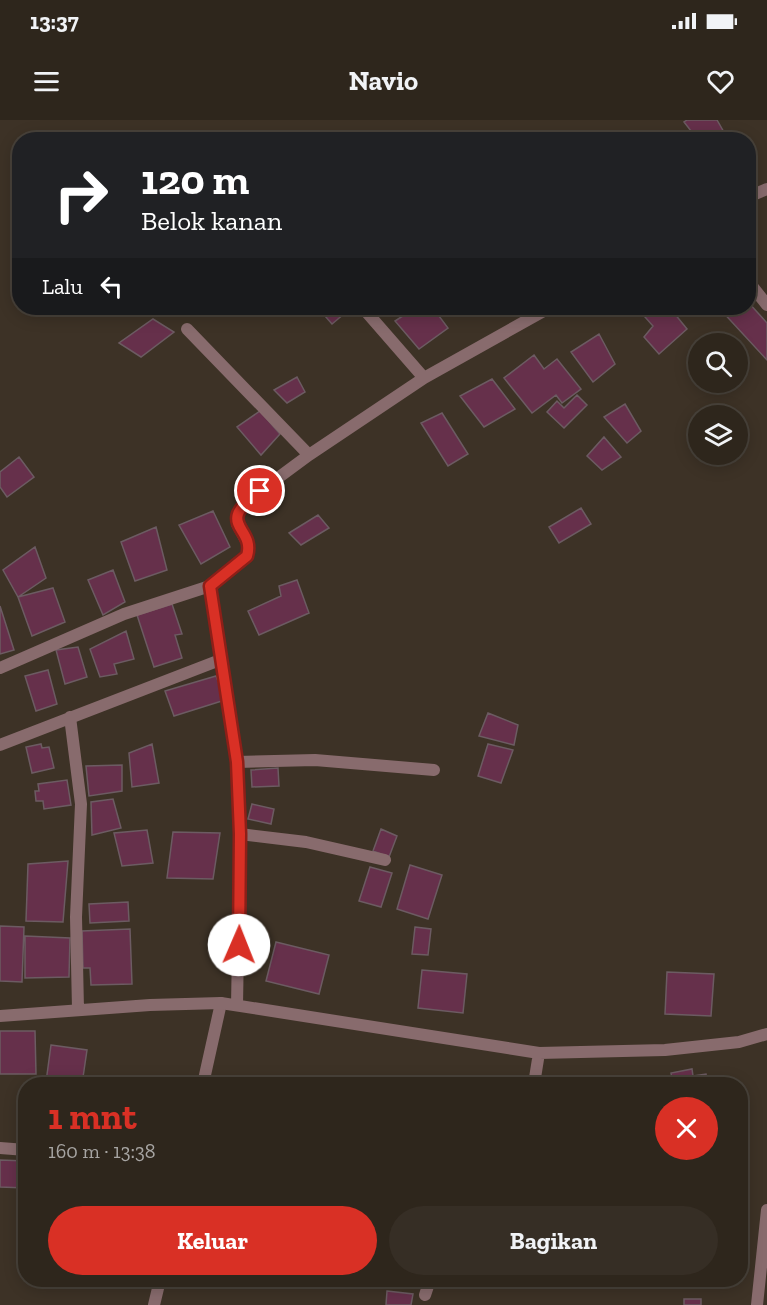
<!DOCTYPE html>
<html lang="id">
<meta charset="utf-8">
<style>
body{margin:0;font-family:"Zilla Slab",serif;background:#362e25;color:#f1f3f6;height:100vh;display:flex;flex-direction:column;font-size:22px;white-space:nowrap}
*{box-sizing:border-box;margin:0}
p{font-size:20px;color:#a7a5a3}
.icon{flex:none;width:33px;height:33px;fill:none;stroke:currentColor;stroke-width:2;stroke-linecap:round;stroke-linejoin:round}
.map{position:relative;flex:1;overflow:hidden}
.drawer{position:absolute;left:18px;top:957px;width:730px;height:210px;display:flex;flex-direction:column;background:#2e261c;border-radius:24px;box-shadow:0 3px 15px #0003,0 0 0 2px #49433b}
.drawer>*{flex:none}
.guide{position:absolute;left:12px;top:12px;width:744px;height:183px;border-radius:24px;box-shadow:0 3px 15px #0003,0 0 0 2px #49433b;background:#202124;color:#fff;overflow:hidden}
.tools{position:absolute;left:688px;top:213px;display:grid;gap:12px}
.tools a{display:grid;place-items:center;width:60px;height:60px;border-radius:50%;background:#2e261c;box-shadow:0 3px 15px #0003,0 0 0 2px #49433b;font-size:30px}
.pin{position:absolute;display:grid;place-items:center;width:51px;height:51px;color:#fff;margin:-26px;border:3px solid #fff;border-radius:50%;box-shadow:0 2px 6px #0007}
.me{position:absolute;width:66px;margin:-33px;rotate:1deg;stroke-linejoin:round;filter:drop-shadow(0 0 4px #0008)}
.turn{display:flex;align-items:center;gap:21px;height:126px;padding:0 30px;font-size:27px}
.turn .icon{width:78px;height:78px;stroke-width:2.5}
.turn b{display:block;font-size:42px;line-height:51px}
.then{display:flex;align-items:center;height:57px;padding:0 30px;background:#0003;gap:12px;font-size:22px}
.round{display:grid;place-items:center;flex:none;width:63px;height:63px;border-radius:32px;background:#362e25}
.summary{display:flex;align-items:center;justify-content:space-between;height:102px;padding:0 30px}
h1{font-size:36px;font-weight:700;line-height:45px;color:#d93025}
.primary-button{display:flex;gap:12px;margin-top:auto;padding:12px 30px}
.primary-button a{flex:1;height:69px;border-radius:36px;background:#d93025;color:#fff;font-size:24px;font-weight:700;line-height:69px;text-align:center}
.primary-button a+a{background:#362e25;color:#f1f3f6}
.status{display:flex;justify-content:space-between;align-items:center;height:42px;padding:0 30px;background:#2e261c;direction:ltr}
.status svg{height:16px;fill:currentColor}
header{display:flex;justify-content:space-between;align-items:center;height:78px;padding:0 30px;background:#2e261c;font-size:27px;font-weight:700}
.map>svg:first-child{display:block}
.building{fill:#66304b;stroke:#6c5b62;stroke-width:1.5}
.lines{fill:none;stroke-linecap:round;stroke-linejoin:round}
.service{stroke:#886b6d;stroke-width:12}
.minor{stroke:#886b6d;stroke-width:12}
.route-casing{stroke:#8d1f18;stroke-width:15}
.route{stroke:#d93025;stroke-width:10}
</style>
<div class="status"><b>13:37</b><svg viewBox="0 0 49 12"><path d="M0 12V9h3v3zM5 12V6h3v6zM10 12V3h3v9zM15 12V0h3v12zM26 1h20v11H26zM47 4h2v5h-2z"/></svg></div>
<header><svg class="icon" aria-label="menu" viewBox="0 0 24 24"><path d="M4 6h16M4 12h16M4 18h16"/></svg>Navio<svg class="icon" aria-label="heart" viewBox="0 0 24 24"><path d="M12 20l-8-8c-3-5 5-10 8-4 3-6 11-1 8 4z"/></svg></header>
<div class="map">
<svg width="767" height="1185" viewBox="0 0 767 1185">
<rect width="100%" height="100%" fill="#3d3226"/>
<path class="building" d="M687,0H717L725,14L716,20H698L684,2Z
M748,182L767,203V240L719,188H748Z
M318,188H351L332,204Z
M415,188H433L448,208L419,229L395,201Z
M637,188H670L687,209L659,234L644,217L653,206Z
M153,199L174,212L141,237L119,223Z
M599,214L615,244L593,262L571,232Z
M534,235L544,249L557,239L581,269L562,283L556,275L532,293L504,258Z
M297,257L305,272L287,283L274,270Z
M492,259L515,289L484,307L460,276Z
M577,275L587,285L564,308L547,292L557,281L564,288Z
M625,284L641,311L627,323L604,297Z
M260,291L280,314L261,335L237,307Z
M442,293L468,334L448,346L421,303Z
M604,317L621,337L602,350L587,336Z
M19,337L34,357L7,377L0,367V352Z
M581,388L591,404L559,423L549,407Z
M213,391L230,427L201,444L179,405Z
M318,395L329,408L301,425L289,413Z
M156,407L167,450L135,461L121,422Z
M35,427L46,458L18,477L3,450Z
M113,450L125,482L103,495L88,460Z
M297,460L309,493L259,515L248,491L281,476L279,466Z
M53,468L65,502L32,516L18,477Z
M172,484L182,514L175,515L182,538L154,547L137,495Z
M0,486L14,530L0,534Z
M126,511L134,539L114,544L117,554L100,557L90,529Z
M78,527L87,557L65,564L56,530Z
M48,550L57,584L36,591L25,556Z
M216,556L225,580L174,596L165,571Z
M488,593L518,605L514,625L479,616Z
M41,624L42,628L49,627L54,648L32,653L26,627Z
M152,624L159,663L132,667L129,633Z
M488,624L513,630L501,663L478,656Z
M122,645V671L89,676L86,646Z
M278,648L279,666L252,667L251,650Z
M67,660L71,685L44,689L43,681H36L35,671H39L38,664Z
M113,679L121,708L92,715L91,682Z
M252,684L274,689L271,704L248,699Z
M381,709L397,716L389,737L373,731Z
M147,710L153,743L122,746L114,713Z
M173,712L220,713L213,759L167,758Z
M68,741L63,802L26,801L28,744Z
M410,745L442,755L428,799L397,789Z
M370,747L392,753L381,787L359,781Z
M128,782L129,801L90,803L89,784Z
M0,806L24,807L22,862L0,861Z
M415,807L431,809L428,835L412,834Z
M130,809L132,864L91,865L90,848H83L82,811Z
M25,816L70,818L69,857L25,858Z
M276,822L329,835L319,874L266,861Z
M422,850L467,854L463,893L418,888Z
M667,852L714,854L711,896L665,894Z
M0,911H35L36,954H0Z
M51,925L87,930L82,964L46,962Z
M692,949L693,956L706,954L708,964H673L671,953Z
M546,956L574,963L573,964H544Z
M0,1040L26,1041V1068L0,1067Z
M387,1171L413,1174L411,1185H386Z
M684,1179H701V1185H684Z"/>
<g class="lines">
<path class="service" d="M748,161L767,185
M203,964L221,883
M0,1028L26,1030
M154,1185L160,1160"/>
<path class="minor" d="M748,77L767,69
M363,188L424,258
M187,209L309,335
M210,466L237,642L240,714L237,885
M0,548L124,494L210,466L247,436L249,426L237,404V395L244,383L309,335L424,258L549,188
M70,597L81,684L76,797L78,889
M0,625L220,540
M237,642L315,640L434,650
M240,714L306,722L385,740
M0,896L150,885L221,883L539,933L665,930L739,922L767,914
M534,964L539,933
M425,1175L430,1160
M757,1185L767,1090"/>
</g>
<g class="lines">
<g class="route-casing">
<path id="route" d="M239,825L240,714L237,642L210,466L247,436C256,406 212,406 260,371"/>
</g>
<use href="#route" class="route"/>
</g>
</svg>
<div class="tools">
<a><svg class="icon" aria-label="search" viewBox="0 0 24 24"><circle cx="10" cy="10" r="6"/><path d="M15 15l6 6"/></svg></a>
<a><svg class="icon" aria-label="layers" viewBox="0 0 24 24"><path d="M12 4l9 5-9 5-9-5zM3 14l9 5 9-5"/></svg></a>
</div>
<div class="pin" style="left:260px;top:371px;background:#d93025"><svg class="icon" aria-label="arrive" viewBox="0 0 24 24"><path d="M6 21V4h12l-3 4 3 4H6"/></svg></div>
<svg class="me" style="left:239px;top:825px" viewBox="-20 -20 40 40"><circle r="19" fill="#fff"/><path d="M0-13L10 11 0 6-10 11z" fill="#d93025"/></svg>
<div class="guide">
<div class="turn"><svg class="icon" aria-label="right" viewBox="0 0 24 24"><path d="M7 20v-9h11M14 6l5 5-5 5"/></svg><div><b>120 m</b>Belok kanan</div></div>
<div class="then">Lalu<svg class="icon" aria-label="left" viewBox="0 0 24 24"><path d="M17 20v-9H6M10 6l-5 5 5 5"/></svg></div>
</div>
<section class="drawer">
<div class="summary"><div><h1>1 mnt</h1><p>160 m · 13:38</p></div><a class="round" style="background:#d93025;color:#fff"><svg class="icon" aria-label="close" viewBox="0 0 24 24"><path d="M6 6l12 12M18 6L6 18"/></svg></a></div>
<div class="primary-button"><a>Keluar</a><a>Bagikan</a></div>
</section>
</div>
